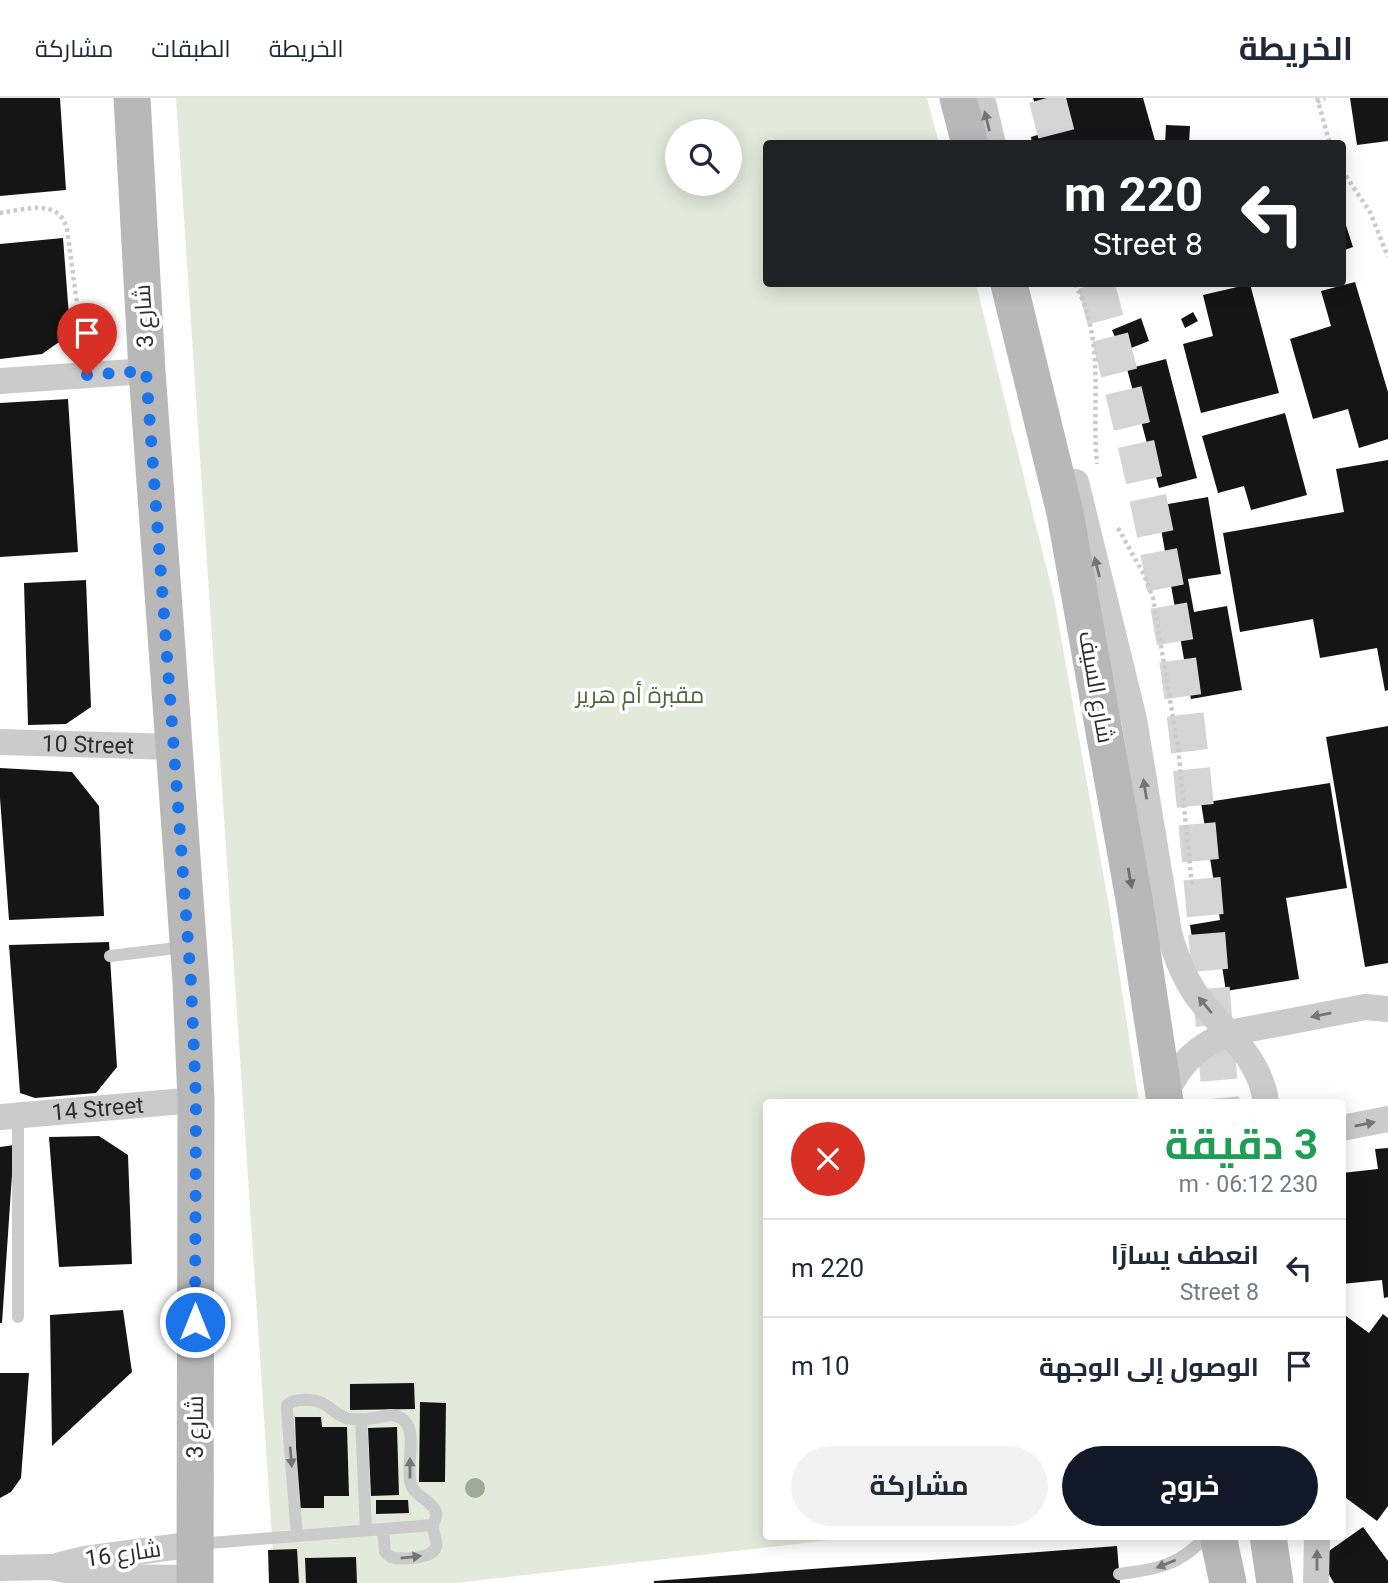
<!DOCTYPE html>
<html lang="ar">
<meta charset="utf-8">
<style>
body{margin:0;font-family:Roboto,Cairo,sans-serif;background:#f2f2f3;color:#1f2937;direction:rtl;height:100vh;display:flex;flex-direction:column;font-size:26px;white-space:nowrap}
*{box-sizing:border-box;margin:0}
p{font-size:23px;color:#747a83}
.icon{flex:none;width:38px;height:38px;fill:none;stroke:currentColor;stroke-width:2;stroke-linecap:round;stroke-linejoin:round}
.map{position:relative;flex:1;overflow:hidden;direction:ltr}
.drawer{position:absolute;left:763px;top:1001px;width:583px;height:441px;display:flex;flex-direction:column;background:#fff;border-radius:7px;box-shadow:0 4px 18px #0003;direction:rtl}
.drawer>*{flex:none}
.hud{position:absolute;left:763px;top:42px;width:583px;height:147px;border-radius:7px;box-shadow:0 4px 18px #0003;direction:rtl;background:#202124;color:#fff;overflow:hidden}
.tools{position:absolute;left:665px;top:21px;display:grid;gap:14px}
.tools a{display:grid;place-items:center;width:77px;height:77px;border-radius:50%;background:#fff;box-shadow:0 4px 18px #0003;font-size:35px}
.pin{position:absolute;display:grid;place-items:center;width:60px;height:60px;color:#fff;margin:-72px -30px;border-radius:50% 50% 50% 0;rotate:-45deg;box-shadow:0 0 7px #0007}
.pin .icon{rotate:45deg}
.me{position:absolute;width:77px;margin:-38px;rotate:0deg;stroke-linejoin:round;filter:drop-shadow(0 0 5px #0008)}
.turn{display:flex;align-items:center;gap:24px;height:147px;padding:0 28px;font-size:32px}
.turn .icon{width:91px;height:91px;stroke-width:2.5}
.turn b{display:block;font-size:49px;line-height:60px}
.round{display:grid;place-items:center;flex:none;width:74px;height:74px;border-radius:37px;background:#f2f2f3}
.summary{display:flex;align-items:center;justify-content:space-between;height:119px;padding:0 28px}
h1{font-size:42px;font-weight:700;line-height:52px;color:#1e9e55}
.primary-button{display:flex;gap:14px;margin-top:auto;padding:14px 28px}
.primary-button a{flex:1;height:80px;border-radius:42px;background:#111827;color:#fff;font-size:28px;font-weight:700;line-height:80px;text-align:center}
.primary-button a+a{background:#f2f2f3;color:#1f2937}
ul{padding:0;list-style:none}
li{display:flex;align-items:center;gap:21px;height:98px;padding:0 28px;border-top:2px solid #e0e1e3}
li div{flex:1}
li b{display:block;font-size:26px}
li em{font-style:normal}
header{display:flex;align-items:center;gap:42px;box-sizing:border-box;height:98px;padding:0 35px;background:#fff;border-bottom:2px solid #e0e1e3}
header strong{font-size:33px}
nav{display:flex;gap:38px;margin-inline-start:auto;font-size:24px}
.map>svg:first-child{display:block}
.green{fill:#e3eadc;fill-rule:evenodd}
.building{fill:#151515}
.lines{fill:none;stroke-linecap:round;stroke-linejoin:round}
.secondary-tunnel{stroke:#d5d5d5;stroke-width:37;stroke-dasharray:37 18;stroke-linecap:butt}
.path{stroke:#cbcbcb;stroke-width:4.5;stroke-dasharray:3.5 3.5;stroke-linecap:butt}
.lane{stroke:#cbcbcb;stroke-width:12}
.street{stroke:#cbcbcb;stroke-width:26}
.secondary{stroke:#b8b8b8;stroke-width:37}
.tree{fill:#9eab95}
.oneway{fill:#757575}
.oneway2{fill:#6c6c6c}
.route{stroke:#1a73e8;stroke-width:12;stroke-dasharray:0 21.6}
.labels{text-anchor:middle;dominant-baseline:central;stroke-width:7;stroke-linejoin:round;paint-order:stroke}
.street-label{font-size:23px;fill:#2e2e2e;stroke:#fff}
.park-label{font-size:23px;fill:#4e663e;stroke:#fff}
</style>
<header>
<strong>الخريطة</strong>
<nav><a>الخريطة</a><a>الطبقات</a><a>مشاركة</a></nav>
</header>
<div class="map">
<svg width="1388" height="1485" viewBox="0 0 1388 1485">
<rect width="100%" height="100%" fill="#fff"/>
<path class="green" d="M176,0H927L939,45L766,46V186H976L1054,500L1109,808L1139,1004H766V1438L857,1439L456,1485H275ZM677,33H730V86H677Z"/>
<path class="building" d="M0,0H60L66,92L0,98Z
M1033,0H1143L1156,46H1032L1031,39L1044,35Z
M1350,0H1388V43L1357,47Z
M1166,27L1190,28L1189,46H1165Z
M1342,115L1353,149L1342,153Z
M63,140L69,218L62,242L42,256L0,261V146Z
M1355,184L1388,294V341L1359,350L1348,311L1313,321L1290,241L1331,228L1321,193Z
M1250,186L1279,295L1201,315L1183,246L1213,238L1203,197Z
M1193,214L1198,223L1185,230L1181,221Z
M1141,220L1149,243L1121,254L1112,232Z
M1166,261L1197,380L1159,390L1127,271Z
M68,301L78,454L0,459V305Z
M1285,315L1307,397L1251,412L1244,388L1218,395L1202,338Z
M1388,362V592L1385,593L1377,550L1320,560L1313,521L1240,534L1223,435L1344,414L1336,371Z
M1208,399L1221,476L1188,481L1194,514L1227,508L1242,592L1191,601L1157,408Z
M86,482L91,609L66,626L28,627L24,485Z
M1388,628V865L1365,869L1326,639Z
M0,670L72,674L99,708L104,818L9,822L0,700Z
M1330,685L1347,790L1286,800L1299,881L1226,893L1220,856L1195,860L1190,827L1220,822L1201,705Z
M109,844L117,969L96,995L35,1000L20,995L9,847Z
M99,1038L128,1057L132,1166L59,1169L49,1039Z
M14,1047L2,1225H0V1049Z
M1388,1050V1199L1384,1200L1382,1182L1342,1186V1075L1378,1071L1375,1051Z
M123,1212L132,1274L52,1348L50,1217Z
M1383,1216L1388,1220V1408L1377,1423L1342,1397V1390L1345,1386L1342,1384L1344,1269L1342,1223L1346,1218L1369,1235Z
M0,1275H29L21,1380L11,1394L0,1400Z
M414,1285L415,1311L350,1312V1286Z
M420,1304L446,1305L445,1384H419Z
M295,1319H321L322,1329H347L349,1398H324V1410H298Z
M397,1329L399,1397L371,1398L368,1330Z
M376,1402H408L409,1415L376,1416Z
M1363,1429L1388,1463V1485H1334L1319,1460Z
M1117,1448L1120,1485H654V1483Z
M297,1451L299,1485H269L268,1452Z
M356,1459L357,1485H306L305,1460Z"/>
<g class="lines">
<path class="secondary-tunnel" d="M1047,0L1059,46
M1096,186C1129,308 1157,431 1177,557C1199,705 1207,856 1221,1004"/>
<path class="path" d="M1317,0L1330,46
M1317,4L1325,0
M1342,72L1370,114L1388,159
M0,115C24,112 59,99 67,131L83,250
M1075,186C1106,243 1091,303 1097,366
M1118,430L1144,477L1153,500L1178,649L1192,788"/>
<path class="lane" d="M110,858L185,849
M18,1219V1018
M361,1321L366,1432
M297,1438L287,1312V1307C292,1303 296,1302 302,1302C331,1300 331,1319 352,1321C365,1323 379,1319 391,1317C426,1321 402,1368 412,1389C417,1399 430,1402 435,1412C439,1419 434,1421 433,1427C432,1434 438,1442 436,1449C432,1461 401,1462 391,1459L385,1454L383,1431
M197,1446L433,1427
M1119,1476C1153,1472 1183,1467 1205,1438"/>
<g class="street">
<path d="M982,0L993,46"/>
<path d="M0,283L147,273"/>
<path d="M1076,384L1134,621L1169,834C1175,857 1183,878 1197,898C1223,933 1260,958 1266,1004"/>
<path id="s1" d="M0,644L175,649"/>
<path d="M1165,997C1181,964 1196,949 1229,935L1365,909L1388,911"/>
<path id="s2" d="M0,1019L196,1002"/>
<path d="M1342,1030L1388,1021"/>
<path d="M60,1467L85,1461L195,1446"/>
<path d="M0,1470L51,1469L97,1479L194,1480"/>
<path d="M1316,1485L1317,1438"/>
</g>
<path class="secondary" d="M132,0L147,273L191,884L196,1002L195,1485
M958,0L970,46
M1009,186L1065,415L1135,807L1165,1004
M1218,1438L1228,1485
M1268,1438L1275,1485"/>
</g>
<circle class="tree" cx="475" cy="1390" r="10"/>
<defs><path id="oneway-solid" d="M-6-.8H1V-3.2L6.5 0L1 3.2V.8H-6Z" transform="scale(1.75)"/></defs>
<g class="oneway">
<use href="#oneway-solid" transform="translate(987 23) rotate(-104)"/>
<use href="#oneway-solid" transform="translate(1097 469) rotate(-104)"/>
<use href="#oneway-solid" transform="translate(1145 691) rotate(-99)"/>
<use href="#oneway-solid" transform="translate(1205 907) rotate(-130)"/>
<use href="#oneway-solid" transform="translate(1321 917) rotate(169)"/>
<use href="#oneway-solid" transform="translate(1365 1026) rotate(-11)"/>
<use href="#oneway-solid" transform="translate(291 1359) rotate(85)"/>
<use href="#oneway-solid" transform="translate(410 1370) rotate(-90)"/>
<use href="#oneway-solid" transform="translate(411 1459) rotate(-6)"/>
<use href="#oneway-solid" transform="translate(1317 1462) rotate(-90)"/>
<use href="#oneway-solid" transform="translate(1166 1466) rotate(158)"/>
</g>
<use class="oneway2" href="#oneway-solid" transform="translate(1130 780) rotate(80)"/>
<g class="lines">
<path class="route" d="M87,277L146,273L191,884L196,1002L195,1224"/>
</g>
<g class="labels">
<g class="street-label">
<text transform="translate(144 218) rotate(-93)">شارع 3</text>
<text transform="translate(1096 589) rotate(80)">شارع السيف</text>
<text stroke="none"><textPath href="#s1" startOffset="88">10 Street</textPath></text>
<text stroke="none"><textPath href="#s2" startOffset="98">14 Street</textPath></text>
<text transform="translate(195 1329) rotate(-90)">شارع 3</text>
<text transform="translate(123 1456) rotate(-8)">شارع 16</text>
</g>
<g class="park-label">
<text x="640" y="597">مقبرة أم هرير</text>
</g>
</g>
</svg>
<div class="tools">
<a><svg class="icon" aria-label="search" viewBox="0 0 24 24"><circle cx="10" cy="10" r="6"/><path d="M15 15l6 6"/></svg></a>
</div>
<div class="pin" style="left:87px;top:277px;background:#d93025"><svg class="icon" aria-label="arrive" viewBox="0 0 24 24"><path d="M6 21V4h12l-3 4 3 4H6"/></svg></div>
<svg class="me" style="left:195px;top:1224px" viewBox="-20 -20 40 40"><circle r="17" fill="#1a73e8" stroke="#fff" stroke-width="3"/><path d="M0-11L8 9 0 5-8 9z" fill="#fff"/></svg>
<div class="hud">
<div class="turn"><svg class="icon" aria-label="left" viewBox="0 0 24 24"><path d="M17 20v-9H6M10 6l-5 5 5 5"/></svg><div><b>220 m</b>8 Street</div></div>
</div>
<section class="drawer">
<div class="summary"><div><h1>3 دقيقة</h1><p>230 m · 06:12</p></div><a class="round" style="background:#d93025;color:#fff"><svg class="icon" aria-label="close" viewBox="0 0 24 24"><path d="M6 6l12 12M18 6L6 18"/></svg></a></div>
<ul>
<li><svg class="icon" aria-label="left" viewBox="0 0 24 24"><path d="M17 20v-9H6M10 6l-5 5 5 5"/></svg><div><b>انعطف يسارًا</b><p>8 Street</p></div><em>220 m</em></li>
<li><svg class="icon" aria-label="arrive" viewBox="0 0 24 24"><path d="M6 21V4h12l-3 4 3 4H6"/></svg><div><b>الوصول إلى الوجهة</b></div><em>10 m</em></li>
</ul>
<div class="primary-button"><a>خروج</a><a>مشاركة</a></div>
</section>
</div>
